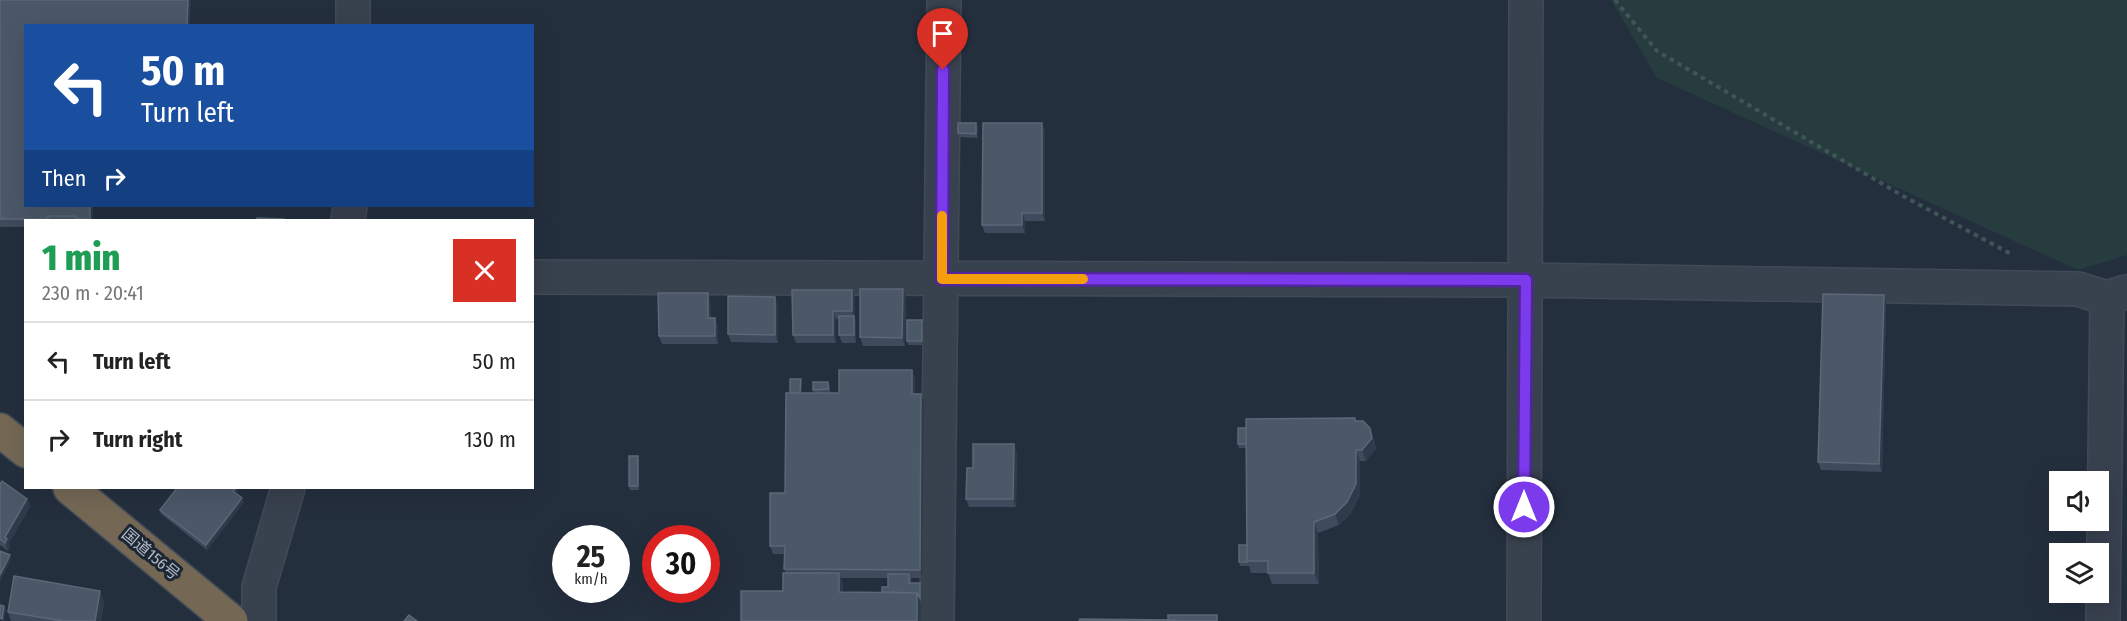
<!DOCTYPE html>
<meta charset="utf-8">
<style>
body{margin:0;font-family:"Fira Sans Condensed","Noto Sans JP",sans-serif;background:#f2f2f2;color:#222;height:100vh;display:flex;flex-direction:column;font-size:22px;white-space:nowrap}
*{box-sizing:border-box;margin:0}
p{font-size:20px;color:#767676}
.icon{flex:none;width:33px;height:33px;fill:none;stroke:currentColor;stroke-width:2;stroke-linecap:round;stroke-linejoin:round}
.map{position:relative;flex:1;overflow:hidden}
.details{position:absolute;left:24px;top:219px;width:510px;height:270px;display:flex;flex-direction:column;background:#fff;border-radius:0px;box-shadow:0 6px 24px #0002}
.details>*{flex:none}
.top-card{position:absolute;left:24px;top:24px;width:510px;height:183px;border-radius:0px;box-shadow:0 6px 24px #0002;background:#1a4fa0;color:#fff;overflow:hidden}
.buttons{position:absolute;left:2049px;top:471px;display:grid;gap:12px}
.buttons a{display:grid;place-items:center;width:60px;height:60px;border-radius:0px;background:#fff;box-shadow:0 6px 24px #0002;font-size:30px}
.speed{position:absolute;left:552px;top:525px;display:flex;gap:12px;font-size:30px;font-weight:700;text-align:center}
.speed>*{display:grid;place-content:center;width:78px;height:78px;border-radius:50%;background:#fff;box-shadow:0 6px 24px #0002;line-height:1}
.speed small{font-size:15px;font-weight:400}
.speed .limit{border:9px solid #d22;background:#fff;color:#111}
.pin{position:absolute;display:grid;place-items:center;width:51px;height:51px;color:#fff;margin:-62px -26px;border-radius:50% 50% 50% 0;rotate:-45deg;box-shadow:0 0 6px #0007}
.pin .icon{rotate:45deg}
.me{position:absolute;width:66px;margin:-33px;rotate:0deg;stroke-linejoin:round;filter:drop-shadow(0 0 4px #0008)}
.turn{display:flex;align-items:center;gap:21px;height:126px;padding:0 18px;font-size:27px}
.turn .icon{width:78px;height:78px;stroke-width:2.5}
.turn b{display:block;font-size:42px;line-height:51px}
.then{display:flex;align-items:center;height:57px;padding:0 18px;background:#0003;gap:12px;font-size:22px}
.round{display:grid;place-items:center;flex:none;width:63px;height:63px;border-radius:0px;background:#f2f2f2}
.summary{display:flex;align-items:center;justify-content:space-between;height:102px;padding:0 18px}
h1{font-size:36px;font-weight:800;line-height:45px;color:#1e9e55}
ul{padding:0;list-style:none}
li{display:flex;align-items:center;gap:18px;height:78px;padding:0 18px;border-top:2px solid #e0e0e0}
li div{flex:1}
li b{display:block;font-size:22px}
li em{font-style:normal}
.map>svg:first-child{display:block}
.green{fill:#263c3f}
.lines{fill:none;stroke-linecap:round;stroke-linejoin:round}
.minor-casing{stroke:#414a57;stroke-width:36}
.highway-casing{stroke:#434c59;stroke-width:36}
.path{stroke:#3f5557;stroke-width:4;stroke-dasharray:4.5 4.5;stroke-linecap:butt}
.minor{stroke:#38414e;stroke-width:33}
.highway{stroke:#746855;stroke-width:33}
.wall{fill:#3f4b5c;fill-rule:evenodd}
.shaded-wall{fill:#2f3b4b}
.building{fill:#4b5868;stroke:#5c6777;stroke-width:1.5}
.route-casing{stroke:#51269a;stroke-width:15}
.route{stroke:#7c3aed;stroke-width:10}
.slow{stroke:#f59e0b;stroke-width:10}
.labels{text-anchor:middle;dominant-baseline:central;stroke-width:6;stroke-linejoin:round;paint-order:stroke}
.street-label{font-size:16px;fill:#b4bcc9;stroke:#1d2633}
</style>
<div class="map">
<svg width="2127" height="621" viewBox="0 0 2127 621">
<rect width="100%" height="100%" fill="#242f3e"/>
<path class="green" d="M1611,0H2127V255L2078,270L1657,78Z"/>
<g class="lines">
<g class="minor-casing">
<path id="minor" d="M353,26V0
M348,220L350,206
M532,277L1526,280L2078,289L2107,298
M259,621V587L288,488
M937,621L944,0
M1524,621L1526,0
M2103,621L2107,298L2126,292"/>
</g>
<g class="highway-casing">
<path id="highway" d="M0,430L26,451
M70,488L231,621"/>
</g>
<path class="path" d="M1615,0L1657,51L1903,196L2013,255"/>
<use href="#minor" class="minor"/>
<use href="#highway" class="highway"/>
</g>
<path class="wall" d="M0,0L26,206H189V207L93,206V220H26V227H0Z
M976,123L978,128V138L959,137L958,133Z
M1045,131V221H1025V233H985L982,225Z
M708,293L710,301L711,318H715L718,326V344H662L659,336Z
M1884,295L1886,303L1882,472L1821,470L1818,462Z
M906,297L905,346H863L860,337Z
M855,298V319L856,324V343H842L839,335V319H836V343H796L793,335Z
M778,305V343L731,342L728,334Z
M922,320L924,324L923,345H908L907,341Z
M912,370L915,378V394H921L924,402L922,578H911V583L921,587V604L783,591L786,573L784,569L785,554H773L770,546L785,493L790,393L802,383V393H814L813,390L828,382L830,386V393H839ZM841,578H888V587L882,592H843V585Z
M1355,418L1356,421L1374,439L1376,449L1366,461H1360V495L1351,513L1339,525L1318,533L1319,584H1272L1268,573H1251L1249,566H1240L1239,562L1247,545L1246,448H1239L1238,444Z
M1017,452L1016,507H969L966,499L973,468Z
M639,460V490H630L629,486Z
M0,484L27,499L30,507L9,543L10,547L8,551L0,545Z
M238,490L236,493L244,502L207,550L161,514L160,510Z
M104,602L101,621H11L8,612Z"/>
<path class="shaded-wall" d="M188,0H191L190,26H187Z
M976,123L978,128V138L976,134Z
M1042,123L1045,131V221L1042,213Z
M90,206H93V220H90Z
M1022,213L1025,221V233L1022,225Z
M903,289L906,297L905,346L902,338Z
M852,290L855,298V319L852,311Z
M708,293L710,301L711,326L708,318Z
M1884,295L1886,303L1882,472L1879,464Z
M775,297L778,305V343L775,335Z
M833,311L836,319V343L833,335Z
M854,316L856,324V343L854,335Z
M715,318L718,326V344L715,336Z
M922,320L924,324L923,345L922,341Z
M912,370L915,378V402L912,394Z
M801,379L802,383V397L800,393Z
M921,394L924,402L922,578L920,570Z
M1370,428L1374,439L1376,449L1366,461L1362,450Z
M1014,444L1017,452L1016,507L1013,499Z
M1356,450L1360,461V495L1351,513L1339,525L1335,514Z
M638,456L639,460V490L638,486Z
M236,488H237L238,490L235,495L233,491Z
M242,498L244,502L207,550L206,545Z
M27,499L30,507L9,543L10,547L8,551L5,543V537Z
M1314,522L1318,533L1319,584L1314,573Z
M10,555L11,559L0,582V575Z
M839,573L843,585V603L839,592Z
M920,583L921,587V602L920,598Z
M100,591L104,602L101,621H95Z
M917,593L921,604V621H917Z
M4,606L6,610L4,621H3L2,619Z"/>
<path class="building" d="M0,0H188L187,26H26V206H90V219H77L76,216H48V219H0Z
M958,123H976V134L958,133Z
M983,123H1042V213H1022V225H982Z
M48,216H76V220H47Z
M257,218L284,219V220H257Z
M860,289H903L902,338L860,337Z
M792,290H852V311H833V335H793Z
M658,293H708V318H715V336H659Z
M1823,294L1884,295L1879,464L1818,462Z
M728,296L775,297V335L728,334Z
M839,316H854V335H839Z
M907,320H922V341H907Z
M839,370H912V394H921L920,570L784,569L785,546H770V493H785L786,393H839Z
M790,379H801L800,393H790Z
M813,382H828V389L813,390Z
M1355,418V421H1363L1370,428L1372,438L1362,450H1356V484L1347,502L1335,514L1314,522V573H1268V561H1247L1246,419Z
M1238,428H1246V444H1238Z
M973,444H1014L1013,499H966L967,468H973Z
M629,456H638V486H629Z
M2,481L27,499L5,537L7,539L5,543L0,539V484Z
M177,488H236L233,491L242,498L206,545L160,510Z
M1239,545H1247V562H1239Z
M0,551L10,555L0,575Z
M783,573H839V592L917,593V621H741V591H783Z
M888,574H909V583H920V598L917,593L882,592V587H888Z
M14,576L100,591L95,621H63L8,612Z
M0,605L4,606L2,619L0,618Z
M409,615L417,621H404Z
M1168,615H1217V621H1176L1175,620H1168Z
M1080,619L1175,620L1176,621H1079Z"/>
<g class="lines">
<g class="route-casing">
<path id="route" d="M943,70L942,279L1526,280L1524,507"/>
</g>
<use href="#route" class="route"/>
<path class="slow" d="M942,216V279H1083"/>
</g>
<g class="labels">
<g class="street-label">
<text transform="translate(151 554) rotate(40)">国道156号</text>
</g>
</g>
</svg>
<div class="buttons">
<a><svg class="icon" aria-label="sound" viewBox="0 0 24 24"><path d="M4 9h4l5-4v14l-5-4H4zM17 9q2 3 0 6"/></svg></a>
<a><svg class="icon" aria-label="layers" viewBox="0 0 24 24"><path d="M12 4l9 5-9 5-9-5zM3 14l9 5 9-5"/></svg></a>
</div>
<div class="speed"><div>25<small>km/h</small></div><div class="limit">30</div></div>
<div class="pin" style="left:943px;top:70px;background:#d93025"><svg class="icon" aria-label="arrive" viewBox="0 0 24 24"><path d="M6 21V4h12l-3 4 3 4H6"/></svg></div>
<svg class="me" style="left:1524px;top:507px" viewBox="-20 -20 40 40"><circle r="17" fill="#7c3aed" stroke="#fff" stroke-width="3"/><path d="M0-11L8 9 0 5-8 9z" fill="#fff"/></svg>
<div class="top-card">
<div class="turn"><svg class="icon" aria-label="left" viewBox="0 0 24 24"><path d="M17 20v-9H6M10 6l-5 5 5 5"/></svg><div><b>50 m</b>Turn left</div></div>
<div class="then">Then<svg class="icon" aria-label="right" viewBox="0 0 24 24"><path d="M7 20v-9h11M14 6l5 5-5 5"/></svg></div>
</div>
<section class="details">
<div class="summary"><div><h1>1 min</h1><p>230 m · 20:41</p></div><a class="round" style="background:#d93025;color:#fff"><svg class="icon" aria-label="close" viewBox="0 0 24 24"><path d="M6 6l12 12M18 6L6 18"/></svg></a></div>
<ul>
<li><svg class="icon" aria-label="left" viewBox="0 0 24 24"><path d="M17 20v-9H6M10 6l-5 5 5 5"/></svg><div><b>Turn left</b></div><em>50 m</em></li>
<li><svg class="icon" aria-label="right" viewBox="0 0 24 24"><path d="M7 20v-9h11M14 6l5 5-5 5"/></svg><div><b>Turn right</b></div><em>130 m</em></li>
</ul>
</section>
</div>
